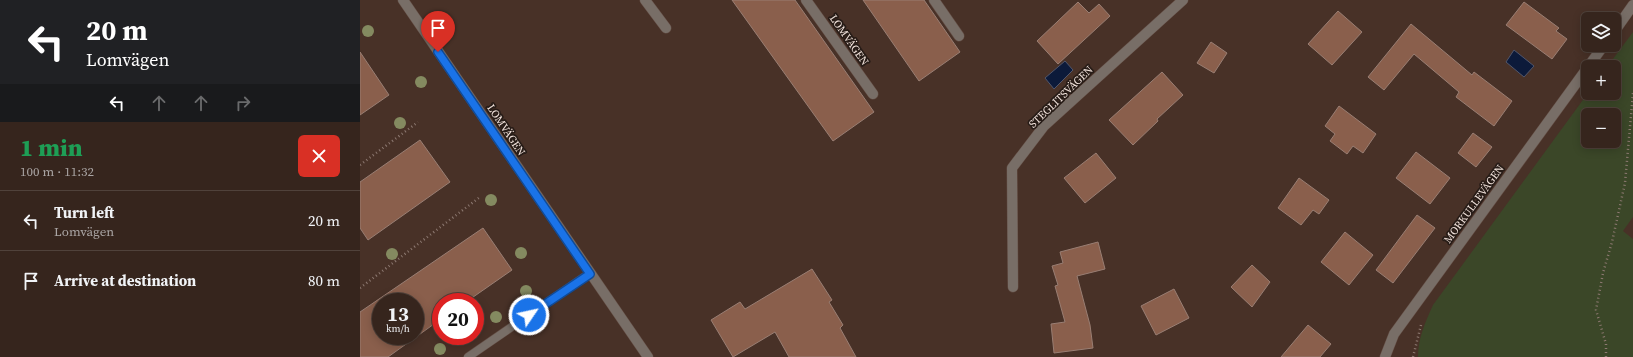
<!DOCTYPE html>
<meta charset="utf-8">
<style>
body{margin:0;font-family:"Source Serif 4",serif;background:#3d2d26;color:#f1f3f6;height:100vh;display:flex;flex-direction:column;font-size:15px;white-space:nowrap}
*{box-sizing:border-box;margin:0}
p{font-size:13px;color:#aaa5a4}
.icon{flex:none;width:22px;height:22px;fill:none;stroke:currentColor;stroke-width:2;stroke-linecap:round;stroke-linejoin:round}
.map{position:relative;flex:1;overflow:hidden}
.panel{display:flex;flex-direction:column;background:#36251d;width:360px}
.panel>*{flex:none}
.hud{background:#202124;color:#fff;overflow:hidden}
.controls{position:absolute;left:1221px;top:12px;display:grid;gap:8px}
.controls a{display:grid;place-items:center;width:40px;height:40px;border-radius:6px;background:#36251d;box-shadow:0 2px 10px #0003,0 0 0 1px #50423b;font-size:20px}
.speed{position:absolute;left:12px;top:293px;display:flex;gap:8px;font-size:20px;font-weight:700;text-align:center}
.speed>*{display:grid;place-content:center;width:52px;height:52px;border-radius:50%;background:#36251d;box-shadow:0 2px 10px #0003,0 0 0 1px #50423b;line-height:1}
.speed small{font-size:10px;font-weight:400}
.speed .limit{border:6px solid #d22;background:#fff;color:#111}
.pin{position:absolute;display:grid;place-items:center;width:34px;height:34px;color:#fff;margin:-41px -17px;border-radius:50% 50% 50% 0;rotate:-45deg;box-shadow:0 0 4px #0007}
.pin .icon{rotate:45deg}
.me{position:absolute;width:44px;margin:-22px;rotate:56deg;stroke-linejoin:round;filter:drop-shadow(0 0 3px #0008)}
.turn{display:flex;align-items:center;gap:14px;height:84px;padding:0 20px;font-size:18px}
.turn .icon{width:52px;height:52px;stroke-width:2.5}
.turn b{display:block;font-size:28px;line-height:34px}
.lanes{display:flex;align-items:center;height:38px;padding:0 20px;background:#0003;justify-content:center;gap:20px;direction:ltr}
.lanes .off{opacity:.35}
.round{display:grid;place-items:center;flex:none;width:42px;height:42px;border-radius:6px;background:#3d2d26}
.overview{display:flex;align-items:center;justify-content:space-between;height:68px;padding:0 20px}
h1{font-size:24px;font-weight:800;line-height:30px;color:#1e9e55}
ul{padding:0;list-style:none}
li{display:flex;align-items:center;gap:12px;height:60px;padding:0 20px;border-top:1px solid #50423b}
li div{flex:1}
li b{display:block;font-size:15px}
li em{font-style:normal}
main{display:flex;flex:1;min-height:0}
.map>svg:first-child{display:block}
.green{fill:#3b4728;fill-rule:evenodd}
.water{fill:#0c1a3a;stroke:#51566b}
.building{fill:#8a5f4c;stroke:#997e73;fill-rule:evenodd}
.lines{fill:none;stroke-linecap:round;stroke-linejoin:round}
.service-casing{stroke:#634d44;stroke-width:9}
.minor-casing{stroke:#634d44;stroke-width:11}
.path{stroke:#8d7971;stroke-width:2.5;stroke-dasharray:1 3;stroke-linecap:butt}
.service{stroke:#786e67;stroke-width:8}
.minor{stroke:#786e67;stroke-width:10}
.tree{fill:#848a60}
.route-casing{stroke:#114b97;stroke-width:10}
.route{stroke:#1a73e8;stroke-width:7}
.labels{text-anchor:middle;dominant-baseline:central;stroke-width:3.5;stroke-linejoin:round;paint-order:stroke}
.street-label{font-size:11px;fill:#f2e3dc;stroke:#271c17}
</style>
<main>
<section class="panel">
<div class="hud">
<div class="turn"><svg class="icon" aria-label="left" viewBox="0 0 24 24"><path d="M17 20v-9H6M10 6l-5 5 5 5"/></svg><div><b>20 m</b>Lomvägen</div></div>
<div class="lanes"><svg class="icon" aria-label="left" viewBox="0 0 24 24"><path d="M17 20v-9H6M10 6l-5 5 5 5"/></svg><svg class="icon off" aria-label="ahead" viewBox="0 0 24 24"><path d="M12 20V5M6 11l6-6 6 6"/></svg><svg class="icon off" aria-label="ahead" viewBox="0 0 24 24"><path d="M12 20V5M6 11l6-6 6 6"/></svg><svg class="icon off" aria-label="right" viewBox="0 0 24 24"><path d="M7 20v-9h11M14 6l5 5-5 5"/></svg></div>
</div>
<div class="overview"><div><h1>1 min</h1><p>100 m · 11:32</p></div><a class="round" style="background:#d93025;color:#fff"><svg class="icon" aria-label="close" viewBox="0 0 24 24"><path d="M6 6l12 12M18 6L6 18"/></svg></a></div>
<ul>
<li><svg class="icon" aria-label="left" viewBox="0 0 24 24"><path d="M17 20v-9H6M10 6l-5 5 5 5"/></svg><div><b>Turn left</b><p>Lomvägen</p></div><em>20 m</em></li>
<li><svg class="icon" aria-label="arrive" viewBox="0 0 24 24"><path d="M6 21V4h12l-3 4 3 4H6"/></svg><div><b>Arrive at destination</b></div><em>80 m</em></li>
</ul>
</section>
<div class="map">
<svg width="1273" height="357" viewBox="0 0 1273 357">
<rect width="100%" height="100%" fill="#483127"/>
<path class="green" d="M1273,32V217L1263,231L1273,239V357H1058C1058,338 1065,323 1073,305L1228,93H1254V67H1247ZM1228,115H1254V141H1228Z"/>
<path class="water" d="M1154,50L1174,66L1164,77L1146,62Z
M705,61L713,70L694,89L685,78Z"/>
<path class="building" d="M372,0H435L514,112L473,141Z
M503,0H564L600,52L559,81Z
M718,2L729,13L739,4L750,16L698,64L677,41Z
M1164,2L1199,28L1196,31L1207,39L1192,59L1146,25Z
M978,11L1002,32L972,65L948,44Z
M1051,24L1112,75L1114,72L1152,101L1134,126L1096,97L1099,92L1054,54L1024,90L1008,77Z
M851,42L867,53L854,73L837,63Z
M0,52L29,95L0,115Z
M802,72L823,95L797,119L798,121L773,145L749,120Z
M979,106L1016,134L1003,153L993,146L987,154L970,141L975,134L965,126Z
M1113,133L1132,147L1116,167L1098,153Z
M60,140L90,182L8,240L0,228V182Z
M1056,152L1090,178L1070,204L1036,178Z
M736,153L756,178L725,203L704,178Z
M939,178L969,200L959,214L953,210L941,225L918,208Z
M1057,215L1075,228L1033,283L1016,270Z
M123,228L152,270L106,302H81V319L28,357H0V312ZM21,302H55V336H21Z
M985,232L1013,255L989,285L961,262Z
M738,242L745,269L717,276L730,325L733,348L694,353L691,324L705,322L695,286L698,285L692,266L703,263L700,252Z
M892,265L910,282L892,307L871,287Z
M452,269L472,300L469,302L483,325L480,328L496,357H429L415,332L373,357L351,320L380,302L385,309Z
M814,289L829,318L796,335L781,306Z
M948,325L971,344L960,357H921Z"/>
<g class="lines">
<g class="service-casing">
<path id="service" d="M108,357L230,273"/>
</g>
<g class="minor-casing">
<path id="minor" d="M43,0L288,357
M285,0L306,28
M446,0L513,94
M574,0L599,36
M1254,32L1273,5
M1228,67L1244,45
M653,287L652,168L684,126L823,0
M1025,357L1034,334L1228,67"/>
</g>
<path class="path" d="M0,165L58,122
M0,288L120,197
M1053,357L1061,325
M1246,357V344L1236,310L1243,273L1252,242L1265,183L1273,93"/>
<use href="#service" class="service"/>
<use href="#minor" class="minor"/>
</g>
<g class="tree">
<circle cx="8" cy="31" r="6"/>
<circle cx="61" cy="82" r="6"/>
<circle cx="40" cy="123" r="6"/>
<circle cx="131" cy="200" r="6"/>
<circle cx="161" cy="253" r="6"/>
<circle cx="32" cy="254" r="6"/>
<circle cx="166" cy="291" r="6"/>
<circle cx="136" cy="317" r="6"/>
<circle cx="80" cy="349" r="6"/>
</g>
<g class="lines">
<g class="route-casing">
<path id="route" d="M78,52L230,274L169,315"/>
</g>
<use href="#route" class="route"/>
</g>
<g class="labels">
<g class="street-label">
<text transform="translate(489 40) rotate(55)">LOMVÄGEN</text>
<text transform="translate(701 97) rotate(-44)">STEGLITSVÄGEN</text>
<text transform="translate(146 130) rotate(56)">LOMVÄGEN</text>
<text transform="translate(1114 204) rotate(-54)">MORKULLEVÄGEN</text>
</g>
</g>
</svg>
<div class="controls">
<a><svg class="icon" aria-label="layers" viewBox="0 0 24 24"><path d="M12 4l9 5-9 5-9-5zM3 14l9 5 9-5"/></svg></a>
<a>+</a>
<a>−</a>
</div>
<div class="speed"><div>13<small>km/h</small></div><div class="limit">20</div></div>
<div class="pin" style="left:78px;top:52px;background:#d93025"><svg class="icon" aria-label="arrive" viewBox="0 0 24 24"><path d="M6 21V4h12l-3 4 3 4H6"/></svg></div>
<svg class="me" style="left:169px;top:315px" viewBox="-20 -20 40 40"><circle r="17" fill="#1a73e8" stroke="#fff" stroke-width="3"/><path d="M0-11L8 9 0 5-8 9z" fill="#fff"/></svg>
</div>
</main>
